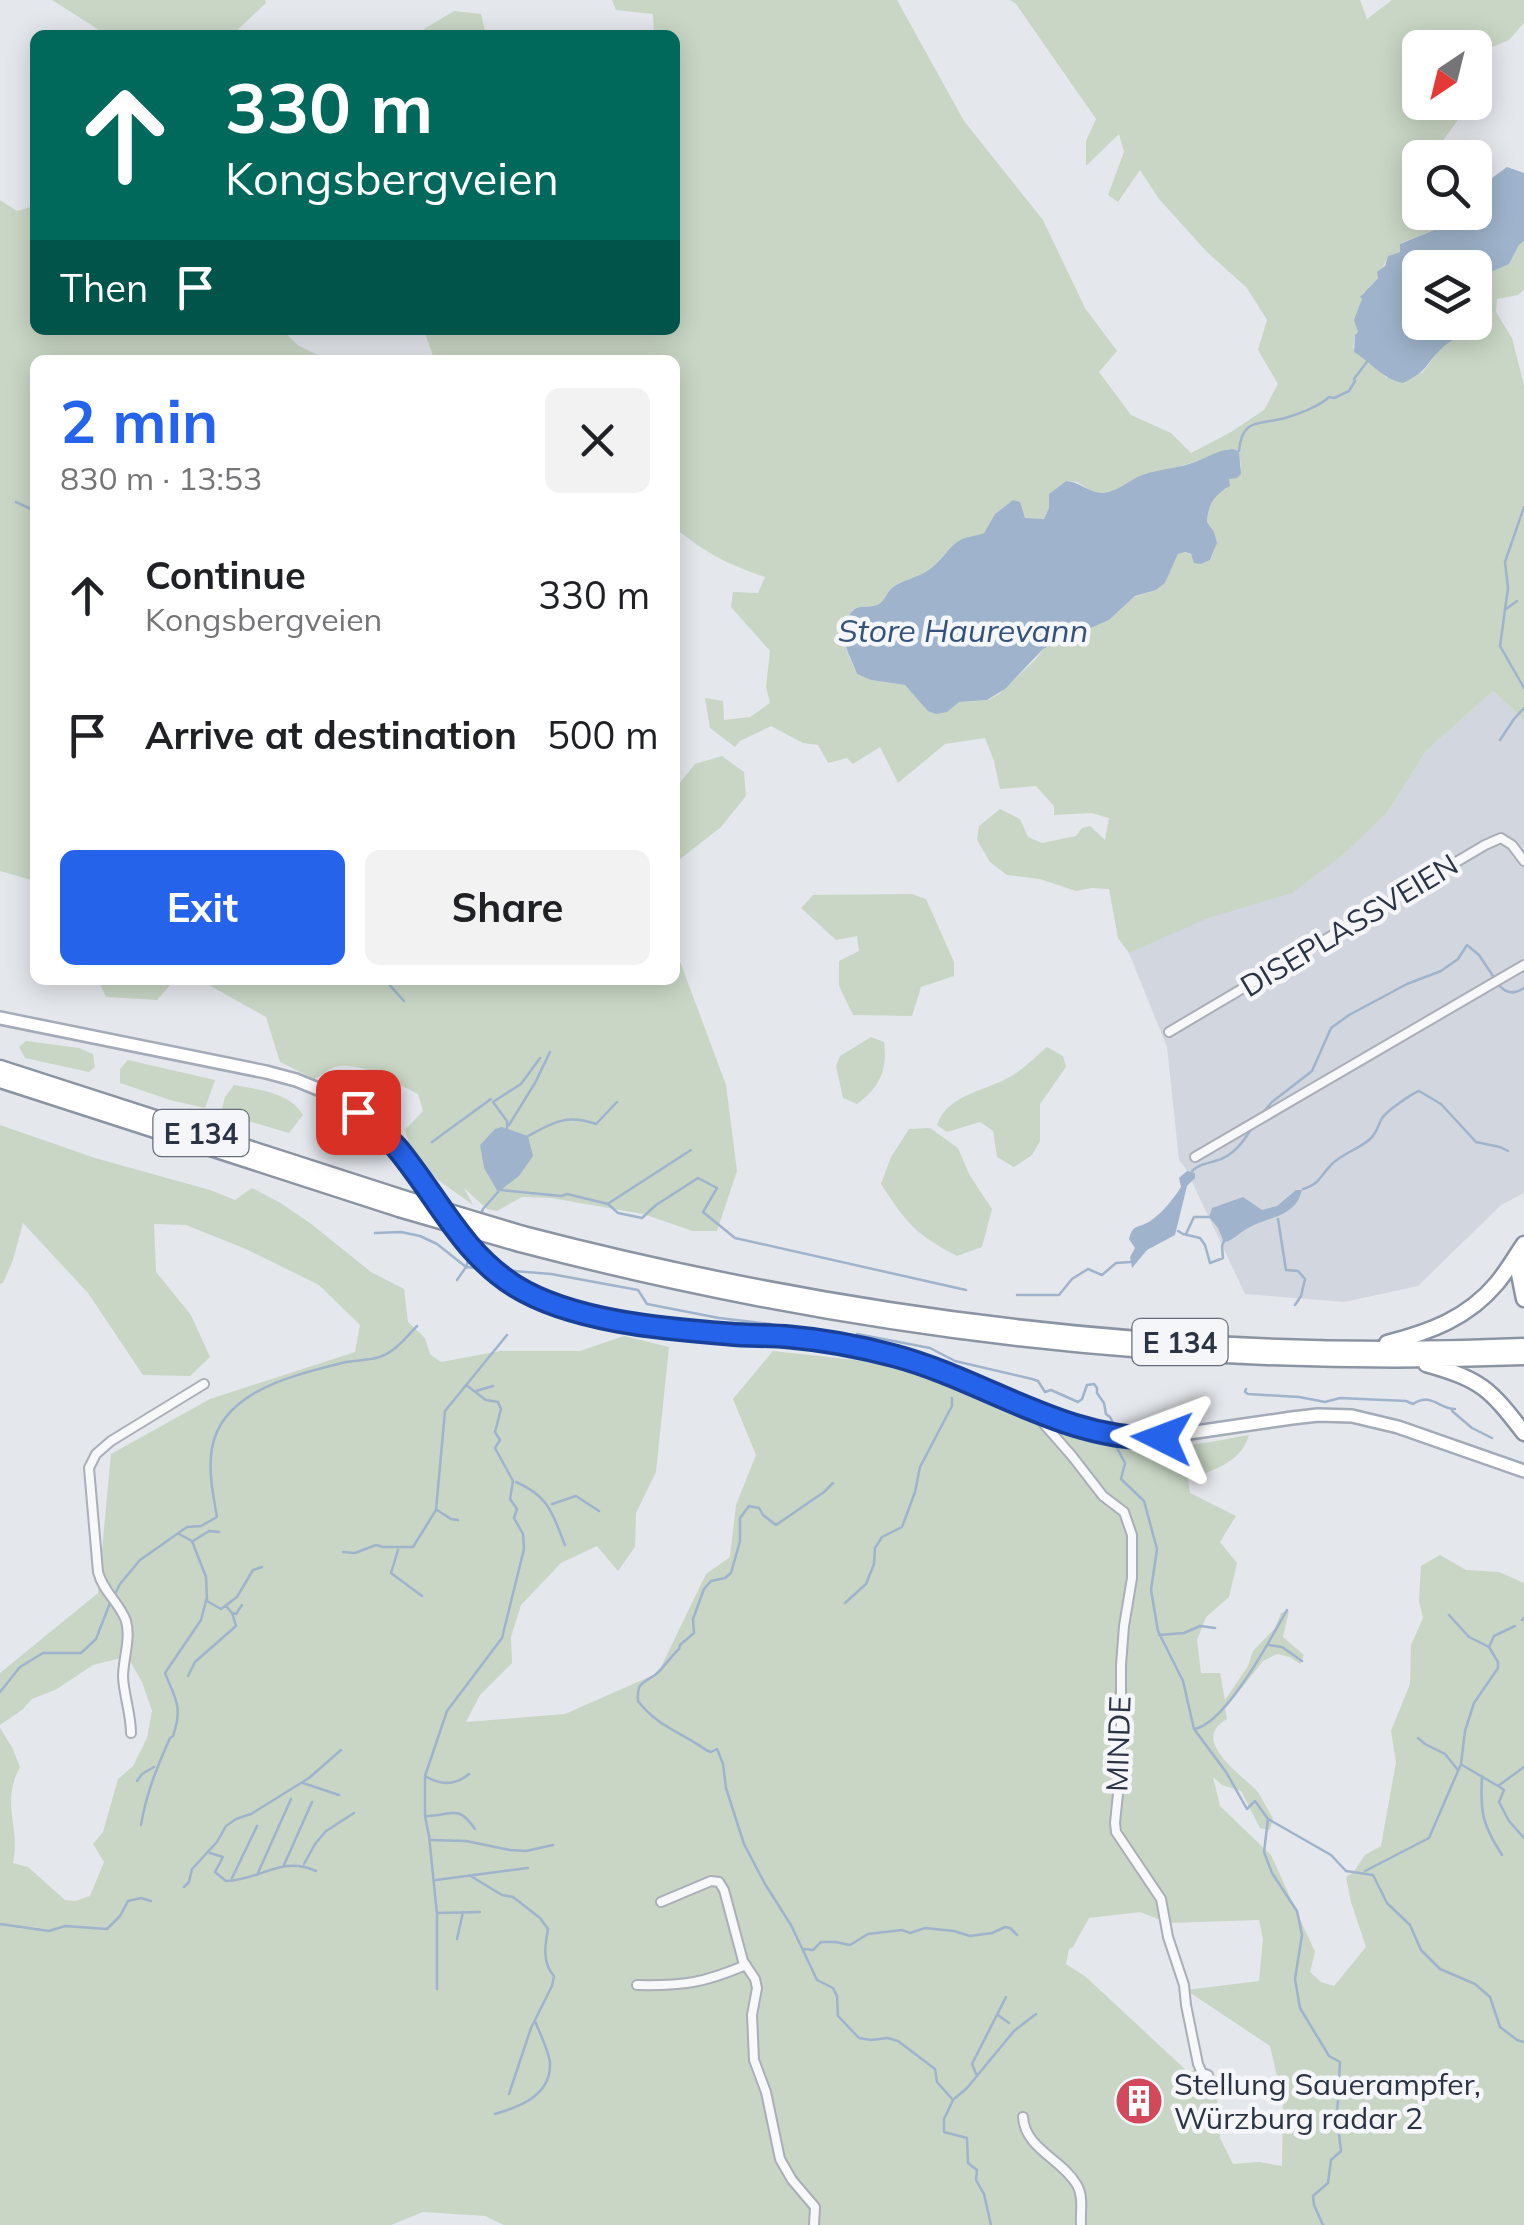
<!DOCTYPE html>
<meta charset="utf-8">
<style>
body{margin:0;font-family:Mulish,sans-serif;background:#f2f2f2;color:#202124;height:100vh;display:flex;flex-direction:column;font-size:38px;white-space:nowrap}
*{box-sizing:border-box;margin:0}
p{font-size:32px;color:#757577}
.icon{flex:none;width:55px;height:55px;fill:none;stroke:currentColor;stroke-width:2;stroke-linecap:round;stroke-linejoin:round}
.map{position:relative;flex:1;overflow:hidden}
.drawer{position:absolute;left:30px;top:355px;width:650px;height:630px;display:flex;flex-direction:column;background:#fff;border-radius:15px;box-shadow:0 5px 25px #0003}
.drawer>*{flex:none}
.top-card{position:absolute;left:30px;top:30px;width:650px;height:305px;border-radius:15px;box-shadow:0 5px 25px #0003;background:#00695c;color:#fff;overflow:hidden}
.needle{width:65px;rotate:215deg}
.fabs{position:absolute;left:1402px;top:30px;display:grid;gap:20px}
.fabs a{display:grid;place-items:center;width:90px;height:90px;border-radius:15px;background:#fff;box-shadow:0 5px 25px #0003;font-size:50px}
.pin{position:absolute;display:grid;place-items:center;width:85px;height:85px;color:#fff;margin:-42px;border-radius:20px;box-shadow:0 5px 15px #0006}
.me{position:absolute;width:110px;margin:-55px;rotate:273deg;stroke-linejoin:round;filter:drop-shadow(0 0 8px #0008)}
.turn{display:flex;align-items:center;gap:35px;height:210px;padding:0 30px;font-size:45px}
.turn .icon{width:130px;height:130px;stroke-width:2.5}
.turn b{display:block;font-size:70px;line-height:85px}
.then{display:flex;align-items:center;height:95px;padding:0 30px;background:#0003;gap:20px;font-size:38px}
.round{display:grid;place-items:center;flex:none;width:105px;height:105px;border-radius:15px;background:#f2f2f2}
.summary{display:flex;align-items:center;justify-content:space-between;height:170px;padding:0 30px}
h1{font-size:60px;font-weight:700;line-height:75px;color:#2563eb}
.cta{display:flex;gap:20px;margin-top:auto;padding:20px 30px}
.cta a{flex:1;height:115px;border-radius:15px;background:#2563eb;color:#fff;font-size:40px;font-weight:700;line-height:115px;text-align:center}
.cta a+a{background:#f2f2f2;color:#202124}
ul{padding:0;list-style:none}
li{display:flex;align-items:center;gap:30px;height:140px;padding:0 30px}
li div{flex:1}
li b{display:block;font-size:38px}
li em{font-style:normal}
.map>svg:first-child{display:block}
.built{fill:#d2d6de}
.green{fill:#c9d6c5;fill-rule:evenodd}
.water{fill:#9fb4cc}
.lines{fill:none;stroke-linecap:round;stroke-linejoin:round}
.stream{stroke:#9fb4cc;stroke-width:2.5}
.street-casing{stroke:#a9aeb7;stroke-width:12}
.primary-casing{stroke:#a3abb8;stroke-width:16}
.highway-casing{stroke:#8b94a3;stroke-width:19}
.street{stroke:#f7f8fa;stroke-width:8}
.primary{stroke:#fff;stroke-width:11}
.highway{stroke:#fff;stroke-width:14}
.highway-bridge-casing{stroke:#8b94a3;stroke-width:19;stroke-linecap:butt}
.highway-bridge{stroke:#fff;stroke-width:14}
.route-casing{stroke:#184099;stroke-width:25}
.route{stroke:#2563eb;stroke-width:18}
.labels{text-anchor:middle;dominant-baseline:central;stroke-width:9;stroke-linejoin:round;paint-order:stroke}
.shield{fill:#f4f6f9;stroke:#676e7b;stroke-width:2.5}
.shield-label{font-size:28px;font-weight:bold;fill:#2b3445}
.street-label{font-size:30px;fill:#2b3445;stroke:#f4f6f9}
.poi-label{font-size:30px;fill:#2b3445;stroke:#f4f6f9;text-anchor:start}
.water-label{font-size:32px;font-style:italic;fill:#34527a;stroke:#f4f6f9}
</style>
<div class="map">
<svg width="1524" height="2225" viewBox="0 0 1524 2225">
<rect width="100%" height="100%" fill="#e4e7ec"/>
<path class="built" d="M1493,691L1524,720V1193L1501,1205L1418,1286L1344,1302L1245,1294L1186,1169L1179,1160L1167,1047L1129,953L1344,854L1387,813L1426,751Z"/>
<path class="green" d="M52,0H265L266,3L232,35H107Z
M612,0H897L964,121L1043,220L1085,308L1117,351L1099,372L1131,415L1171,433L1191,453L1231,432L1264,410L1278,384L1258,350L1267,320L1247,288L1207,252L1159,199L1140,170L1118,202L1108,195L1124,152L1119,134L1086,166V141L1096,119L1016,4L1010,0H1360L1367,19L1392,0H1524V23L1509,40L1485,50L1475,60V48H1420V102L1462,103L1460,117L1431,157L1420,158V170L1403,190L1420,209V212L1423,213L1439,228L1401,243L1400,252L1388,256L1378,278L1369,287L1367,292H1363L1357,325L1358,332L1355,335L1353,348L1387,378L1422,373C1429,365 1435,354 1442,347C1464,326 1484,334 1475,293L1491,272L1509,264L1519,245L1524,241V290L1518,295L1497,299L1496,312L1512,338L1524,385V720L1493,691L1426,751L1387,813L1344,854L1292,893L1208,918L1129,953L1118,938L1109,889L1092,888L1076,891L1040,879L1007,875L990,862L977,840L979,826L1000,809L1020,819L1028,837L1042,843L1076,836L1082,828L1090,826L1105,840L1109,818L1091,813L1054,815V806L1036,786L1000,789L994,761L985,738L945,744L898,783L880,747L853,764L847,758L828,763L818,745L803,743L771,726L740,741L735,747L710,728L705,698L723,701L724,720L750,717L770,703L766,687L770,651L731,607L733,592L758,593L765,577C727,564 707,554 675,528V360H427L433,356L424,330H675V35H654L653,14L616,10ZM1228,449L1239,451L1241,467L1229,479L1227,488C1213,495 1208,507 1207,522C1217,536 1219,544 1210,560L1201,564C1194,558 1188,549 1178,554L1165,583L1156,590L1134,597L1109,620L1043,649L1036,659L999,694L988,700L958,702L947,712L927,708L905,685L871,680L857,674C850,657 839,641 846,622C854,600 863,610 877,605C885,602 886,593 892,588C902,580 916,578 927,571C940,563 948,546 962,540C969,536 977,536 984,533L995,514L1013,500L1020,506L1025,518L1044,519L1049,508V494L1066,481L1077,482L1094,493H1109L1147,473H1158L1194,462Z
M454,11L481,14L486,35H422L424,29Z
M0,200L17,211L35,206V330H282L299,346L328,360H35V881L0,871Z
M722,756L744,772L746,796L721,827L675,863V789L695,764Z
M912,894L926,899L954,962V976L921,987L912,1016L853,1015L839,986V961L859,951L857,936L836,940L801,908L813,895Z
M675,948L726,1085L737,1171L717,1231H693L643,1214L551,1198L522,1197L497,1211L487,1209L464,1188L473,1205L438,1180L412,1155L405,1130L423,1111L418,1094C397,1083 359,1060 335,1067C328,1069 321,1076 314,1079L280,1062L266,1017L200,980H675Z
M98,980H191L171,984L157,1000L106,997Z
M871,1037L884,1042C888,1070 879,1088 857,1104L843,1098L836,1066L840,1056Z
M26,1041L79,1048L93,1054L95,1067L89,1072L25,1058L19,1047Z
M1047,1047L1063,1056L1066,1067L1040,1104V1141L1032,1155L1014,1167L997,1157L993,1131L980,1122L947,1132L937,1125C948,1092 991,1091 1016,1073C1027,1066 1037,1055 1047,1047Z
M128,1060L215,1080L205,1108L170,1100L120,1083V1069Z
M234,1085C259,1090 290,1092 303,1115L289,1133L221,1113L225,1097Z
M0,1125L95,1158L210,1190L235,1200L252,1188L279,1202L310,1223L371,1272L404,1289L408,1322L425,1338L430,1354L441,1362L500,1351H580L624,1336L669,1347L656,1472L636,1513L635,1547L618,1571L597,1546L561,1563L521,1605L511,1637L512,1663L480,1695L466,1722L565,1714L658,1673L706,1574L730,1557L736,1505L756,1455L733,1399L773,1351C812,1356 858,1358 895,1368C970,1386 1035,1435 1112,1446C1158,1453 1204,1443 1249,1435C1242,1462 1212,1471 1188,1479L1190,1493L1236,1516L1220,1542L1237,1563L1229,1597L1206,1617L1197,1640L1201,1673H1220L1225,1700L1248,1666L1253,1651L1275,1628L1281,1613L1289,1611L1283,1637L1304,1655L1300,1664L1290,1657L1277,1654L1263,1661L1225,1709L1227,1719C1189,1740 1241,1774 1257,1791C1263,1799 1267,1810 1273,1818L1270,1830L1260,1828L1241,1791L1222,1785L1213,1777L1220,1806L1271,1855L1315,1952L1310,1972L1321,1982L1334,1986L1366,1947L1351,1902L1346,1877L1353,1873L1365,1855L1381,1846L1396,1762L1391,1731L1410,1684L1411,1645L1423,1618L1419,1601L1421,1566L1440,1555L1466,1570L1499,1572L1524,1583V2225H504L485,2216L423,2212L391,2225H0V1728L12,1747L20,1767C0,1805 21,1826 13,1863L28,1867L65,1900L75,1901L90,1896L104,1862L93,1844L103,1832L118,1779L133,1766L147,1738L152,1711L142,1682L130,1661L125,1657L93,1665L57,1689L32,1699L22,1710L0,1725V1673L98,1593L111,1454L210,1399L355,1352L360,1325L319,1285L246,1249L186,1225L154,1224L156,1272L191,1315L210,1357L190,1376L143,1375L88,1293L23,1223L13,1260L3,1283L0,1284ZM1140,1912L1168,1923L1259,1920L1263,1939L1259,1981L1186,1990L1270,2046L1283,2102L1282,2166L1259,2162L1233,2164L1220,2138L1221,2118L1214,2088L1216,2076L1201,2068L1188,2072L1086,1977L1066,1964L1069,1949L1073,1947L1089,1918Z
M930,1128L958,1148L969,1174L992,1209L982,1247L957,1256C915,1234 907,1224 881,1184L891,1157L909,1129Z"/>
<path class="water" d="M1507,167L1524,173V241L1519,245L1509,264L1491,272L1475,293V268H1420V322L1474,323C1466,336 1451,338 1441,349C1423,367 1429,370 1403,383C1382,379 1371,362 1354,352L1355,335L1358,332L1354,320L1362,299L1360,297L1378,278L1377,272L1385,266L1388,256L1400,252V244L1439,228L1457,213L1475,212C1475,189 1489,180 1507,167Z
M1232,449L1239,451L1241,474L1237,478L1229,479L1230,486C1215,494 1208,504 1207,522L1214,532L1217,543L1210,560L1201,564L1194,563L1191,554L1185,552L1178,554L1165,583L1156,590L1135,596L1109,620L1043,649L1005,689L987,700L959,702L947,712L936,714L928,711L905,685L871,680L857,674C851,657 839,641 846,623C854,600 862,610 877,605C885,602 886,593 892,588C902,580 916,578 927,571C941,563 948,546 962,539C969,536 977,536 984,533L995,514L1013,500L1020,502L1025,518L1044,519L1049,508V494L1066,481C1081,482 1090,494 1104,493C1120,491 1132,477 1148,473C1163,469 1179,468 1195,462C1208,457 1218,450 1232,449Z
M502,1127L528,1136L533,1156L519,1176L498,1192L484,1168L480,1145L495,1129Z
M1187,1171L1195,1173V1178L1187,1186L1175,1235L1147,1250L1132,1268L1130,1257L1135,1248L1129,1239C1133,1222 1141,1229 1153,1219C1164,1211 1174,1198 1181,1187L1179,1178Z
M1296,1190H1302C1295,1218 1269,1216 1248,1228C1240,1232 1235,1239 1226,1242L1223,1240L1218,1228L1209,1217L1212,1208L1243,1197L1262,1210L1277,1206Z"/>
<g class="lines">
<path class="stream" d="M1239,451C1242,417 1260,425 1285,418C1299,414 1320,406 1329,397L1334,398L1349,391L1355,381L1354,379L1369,359
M16,502L35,511
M1524,507L1505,562L1508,588L1500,646L1524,688
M1506,609L1517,601
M1500,740L1514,719L1524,708
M385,980L404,1001
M1499,985C1506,994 1515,994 1524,988
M1260,1116L1272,1102L1312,1071L1331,1028L1349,1015L1407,984L1441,971L1458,959L1467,945L1479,955L1495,979
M509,1125L535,1083L550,1052
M507,1129V1121L493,1102L521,1084L540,1058
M528,1136C554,1122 566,1114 596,1124L617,1102
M432,1142L491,1099
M1192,1171C1200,1164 1205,1164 1215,1161C1233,1157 1244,1141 1253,1126
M1303,1189C1321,1183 1319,1177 1331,1165C1342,1153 1360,1149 1370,1139C1377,1133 1378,1125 1382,1118C1387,1111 1411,1094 1419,1091L1441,1104L1476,1142L1500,1147L1508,1151
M501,1190L561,1196L567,1194L608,1204L618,1213L642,1218L656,1205L698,1178L717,1188L703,1212L735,1238L966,1290
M609,1203L691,1150
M481,1214L483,1209L498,1192
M1278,1219L1286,1270L1298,1271L1305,1279L1301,1296L1295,1305
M1178,1231L1183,1234L1200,1238L1205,1245L1210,1263L1223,1258L1222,1246L1224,1241
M375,1233L401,1232L420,1236L437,1244L466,1267L484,1269
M1186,1234L1194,1217H1209
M502,1270L551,1274L638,1290L647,1304L719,1318L770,1324
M457,1280L466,1267L470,1256
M1017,1295H1059L1072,1279L1088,1269L1102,1275L1116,1263L1131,1262
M857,1334L930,1348L955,1361L1032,1379L1038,1381L1045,1392L1051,1390L1078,1402L1082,1399L1087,1385L1094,1384L1097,1388V1393L1104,1403L1106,1414L1110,1417L1114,1425
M1246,1389L1245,1392L1248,1394L1299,1397L1325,1402L1340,1398L1406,1401L1413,1404C1430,1392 1440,1409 1455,1409
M476,1391L493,1386
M1452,1411L1472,1428L1492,1438
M1117,1448L1125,1463L1121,1479L1144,1501L1157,1549L1151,1590L1158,1631L1183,1681L1194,1729L1226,1772L1247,1809L1255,1801L1268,1819L1264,1852L1272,1873L1297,1911L1302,1935L1295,1979L1300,2008L1329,2056L1340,2062L1337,2117L1341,2151L1331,2160L1328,2183L1313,2196L1314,2205L1323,2225
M516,1482C550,1497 552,1513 565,1545
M833,1483L824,1492L776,1525L763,1515L759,1508L749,1506L740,1518V1541L731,1573L725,1578L711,1581L704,1589L693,1619L694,1633L680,1645L679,1649C670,1657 664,1668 655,1675C642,1684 637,1682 638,1701C658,1727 681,1732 706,1750L711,1752L717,1749L723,1764L726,1788L744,1844L765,1884L791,1925L817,1980L833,1988L837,1996L838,2016L859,2038L871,2040L888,2038L898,2041L935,2069L937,2082L953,2100
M552,1504L576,1496L599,1511
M437,1510L451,1519L458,1520
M179,1534L192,1541L206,1577L207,1601L221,1609L237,1597L253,1570L262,1567
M193,1541L209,1531L219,1532
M398,1550L391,1573L422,1596
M343,1552L355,1553L376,1545L383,1547H413L436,1510L445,1411L507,1335
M114,1596L120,1584L140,1560L187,1527L201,1526L217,1517C213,1495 208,1470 212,1448C222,1392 291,1376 338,1364C350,1360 363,1361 376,1358C394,1354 405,1338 417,1326
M845,1603L866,1584L874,1564L875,1548L882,1537L902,1527L915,1492L920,1467L952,1406V1398
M233,1613L236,1614L242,1605
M1449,1615L1469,1637L1489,1647
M1522,1620L1524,1618
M1159,1635L1184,1633L1200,1626L1215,1628
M1268,1645L1282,1647L1302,1661
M188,1676L195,1662L236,1626L232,1613L226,1606
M0,1692L20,1667L43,1653H81L96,1639L110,1603
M1195,1729C1226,1723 1271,1638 1287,1610
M1418,1738L1425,1744L1445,1754L1458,1770
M1462,1765L1498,1786L1524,1767
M425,1776C440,1785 455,1786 469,1774
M1482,1776C1480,1812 1482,1824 1502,1855
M137,1781L142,1774L154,1767
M303,1783L339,1795
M1500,1787L1504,1790L1499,1802L1509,1821L1524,1838
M425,1816C452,1816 457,1803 475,1829
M1268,1819L1331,1855L1346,1871L1373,1875L1387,1903L1410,1925L1421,1950L1440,1969L1475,1984L1490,1997L1500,2027L1517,2040L1524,2042
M141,1825C146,1794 157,1767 170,1738L173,1736C183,1707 176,1700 165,1673L201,1620L207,1597
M431,1840L466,1841L510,1850L526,1851L553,1845
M210,1853L223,1857L215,1872L226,1881C261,1880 281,1855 316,1871
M304,1864L315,1844L326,1831L354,1813
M284,1865L312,1802
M1365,1871L1429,1838L1461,1764L1465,1731L1474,1703L1498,1668V1662L1489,1647L1494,1636L1515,1626
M257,1875L291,1799
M469,1875L502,1895L513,1897L540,1918L548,1929C545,1945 542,1963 554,1976L552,1986L531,2028L509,2094
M232,1878L257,1826
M436,1880L528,1868
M184,1887L189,1882L192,1869L217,1842L226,1826L236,1819L251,1814L309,1778L341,1750
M437,1913L480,1912
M0,1924L49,1931L65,1926L107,1929L120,1916L128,1901L141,1898L151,1901
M457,1939L463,1912
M804,1949L813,1950L821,1942H835L850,1945L868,1934L902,1930L910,1933L925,1928L954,1931L970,1936L992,1933L1005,1927L1010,1928L1017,1935
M437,1989V1914L429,1836L425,1816V1776L447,1711L502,1638L524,1549L523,1534L514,1518L517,1509L510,1499L513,1481L495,1448L500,1440L495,1432L501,1409L498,1402L486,1400L466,1385
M998,2015L1009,2023
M977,2076L972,2064L1006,1997
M495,2114C519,2107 550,2096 550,2065C551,2055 539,2032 535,2021
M991,2225L984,2194L976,2180L977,2170L968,2163L967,2138L944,2132V2119L953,2100L967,2088L1014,2031L1036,2014"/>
<g class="street-casing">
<path id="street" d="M1169,1032L1485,845L1501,838L1512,845L1524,861
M1195,1157L1524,965
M1049,1416L1044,1424L1072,1456L1103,1496L1124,1512L1132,1535V1578L1124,1626L1121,1665V1764L1115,1823L1116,1832L1161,1899L1168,1937L1184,1985L1186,2005L1198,2064L1202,2073L1208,2075
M131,1733C131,1714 124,1696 123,1677C123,1659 131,1639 126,1621C120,1603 103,1592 98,1572L89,1468L96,1454L111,1441L204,1384
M661,1902L711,1881L719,1882L724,1890L743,1961L755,1979L757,1988L752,2015L754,2060L766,2092L780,2159L792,2180L815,2207L814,2225
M637,1985C684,1986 703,1983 746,1965
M1023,2117C1025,2149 1062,2159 1077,2185C1084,2197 1080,2212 1081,2225"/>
</g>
<g class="primary-casing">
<path id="primary" d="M0,1018L266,1072L296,1080L328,1093L358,1112L396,1148L453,1229L479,1258L514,1285L533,1296L567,1310L611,1319L727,1334L816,1340L891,1355L938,1369L1066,1423L1099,1433L1131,1438L1162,1437L1292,1418L1318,1415L1352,1416L1398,1427L1524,1471"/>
</g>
<g class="highway-casing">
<path id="highway" d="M0,1068L403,1198
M0,1080L399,1209
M523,1234C850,1319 1186,1361 1524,1346
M520,1244C852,1331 1181,1370 1524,1357
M1524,1253L1519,1274L1524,1299
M1387,1343C1430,1332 1468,1318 1497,1283C1507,1271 1515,1257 1524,1244
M1426,1364C1482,1380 1489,1388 1524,1433"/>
</g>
<use href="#street" class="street"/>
<use href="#primary" class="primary"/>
<use href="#highway" class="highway"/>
<g class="highway-bridge-casing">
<path id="highway-bridge" d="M403,1198L523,1234
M399,1209L520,1244"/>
</g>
<use href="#highway-bridge" class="highway-bridge"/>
</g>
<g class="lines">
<g class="route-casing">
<path id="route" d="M358,1112C371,1123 385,1135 397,1148C437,1196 461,1252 515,1286C571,1321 663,1329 729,1334C749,1336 769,1335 790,1337C825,1340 861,1347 895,1356C985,1380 1066,1442 1162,1438"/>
</g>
<use href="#route" class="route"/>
</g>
<defs>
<g id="building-disc" transform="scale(2.5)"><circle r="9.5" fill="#d1495b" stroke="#f4f6f9"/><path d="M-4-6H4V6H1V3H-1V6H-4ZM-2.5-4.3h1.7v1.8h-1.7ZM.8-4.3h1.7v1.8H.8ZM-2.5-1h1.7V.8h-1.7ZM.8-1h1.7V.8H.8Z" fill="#fff"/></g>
</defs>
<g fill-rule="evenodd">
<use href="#building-disc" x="1139" y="2101"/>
</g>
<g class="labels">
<g class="shield">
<rect x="153.5" y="1110" width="95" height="46" rx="8"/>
<rect x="1132.5" y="1319" width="95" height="46" rx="8"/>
</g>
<g class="shield-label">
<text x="201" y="1133">E 134</text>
<text x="1180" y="1342">E 134</text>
</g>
<g class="street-label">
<text transform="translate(1349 925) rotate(-31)">DISEPLASSVEIEN</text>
<text transform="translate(1118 1744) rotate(-88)">MINDE</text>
</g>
<g class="poi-label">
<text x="1174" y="2084">Stellung Sauerampfer,<tspan x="1174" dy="34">Würzburg radar 2</tspan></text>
</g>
<g class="water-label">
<text x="963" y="630">Store Haurevann</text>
</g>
</g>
</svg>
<div class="fabs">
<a><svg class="needle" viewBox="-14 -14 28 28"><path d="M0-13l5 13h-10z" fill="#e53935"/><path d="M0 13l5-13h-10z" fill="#757577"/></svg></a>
<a><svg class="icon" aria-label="search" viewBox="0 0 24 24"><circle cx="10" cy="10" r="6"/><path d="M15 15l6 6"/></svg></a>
<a><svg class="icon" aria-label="layers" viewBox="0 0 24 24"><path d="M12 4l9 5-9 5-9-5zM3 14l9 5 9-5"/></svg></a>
</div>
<div class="pin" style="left:358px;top:1112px;background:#d93025"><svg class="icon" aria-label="arrive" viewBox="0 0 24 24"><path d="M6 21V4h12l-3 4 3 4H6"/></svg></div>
<svg class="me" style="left:1162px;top:1438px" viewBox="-20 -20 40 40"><path d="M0-17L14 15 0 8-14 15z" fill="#2563eb" stroke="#fff" stroke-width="4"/></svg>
<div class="top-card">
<div class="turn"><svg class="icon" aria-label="ahead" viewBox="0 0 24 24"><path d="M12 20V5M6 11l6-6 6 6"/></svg><div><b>330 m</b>Kongsbergveien</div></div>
<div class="then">Then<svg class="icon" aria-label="arrive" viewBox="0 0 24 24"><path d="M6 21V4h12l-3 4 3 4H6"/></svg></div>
</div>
<section class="drawer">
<div class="summary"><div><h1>2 min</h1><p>830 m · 13:53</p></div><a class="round"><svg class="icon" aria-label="close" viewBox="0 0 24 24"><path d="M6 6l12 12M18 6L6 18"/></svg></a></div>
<ul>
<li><svg class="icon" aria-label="ahead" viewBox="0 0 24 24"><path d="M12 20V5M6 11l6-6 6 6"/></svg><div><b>Continue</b><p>Kongsbergveien</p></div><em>330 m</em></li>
<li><svg class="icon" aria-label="arrive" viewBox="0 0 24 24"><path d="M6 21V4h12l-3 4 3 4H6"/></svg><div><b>Arrive at destination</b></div><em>500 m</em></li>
</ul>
<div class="cta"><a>Exit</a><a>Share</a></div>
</section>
</div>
